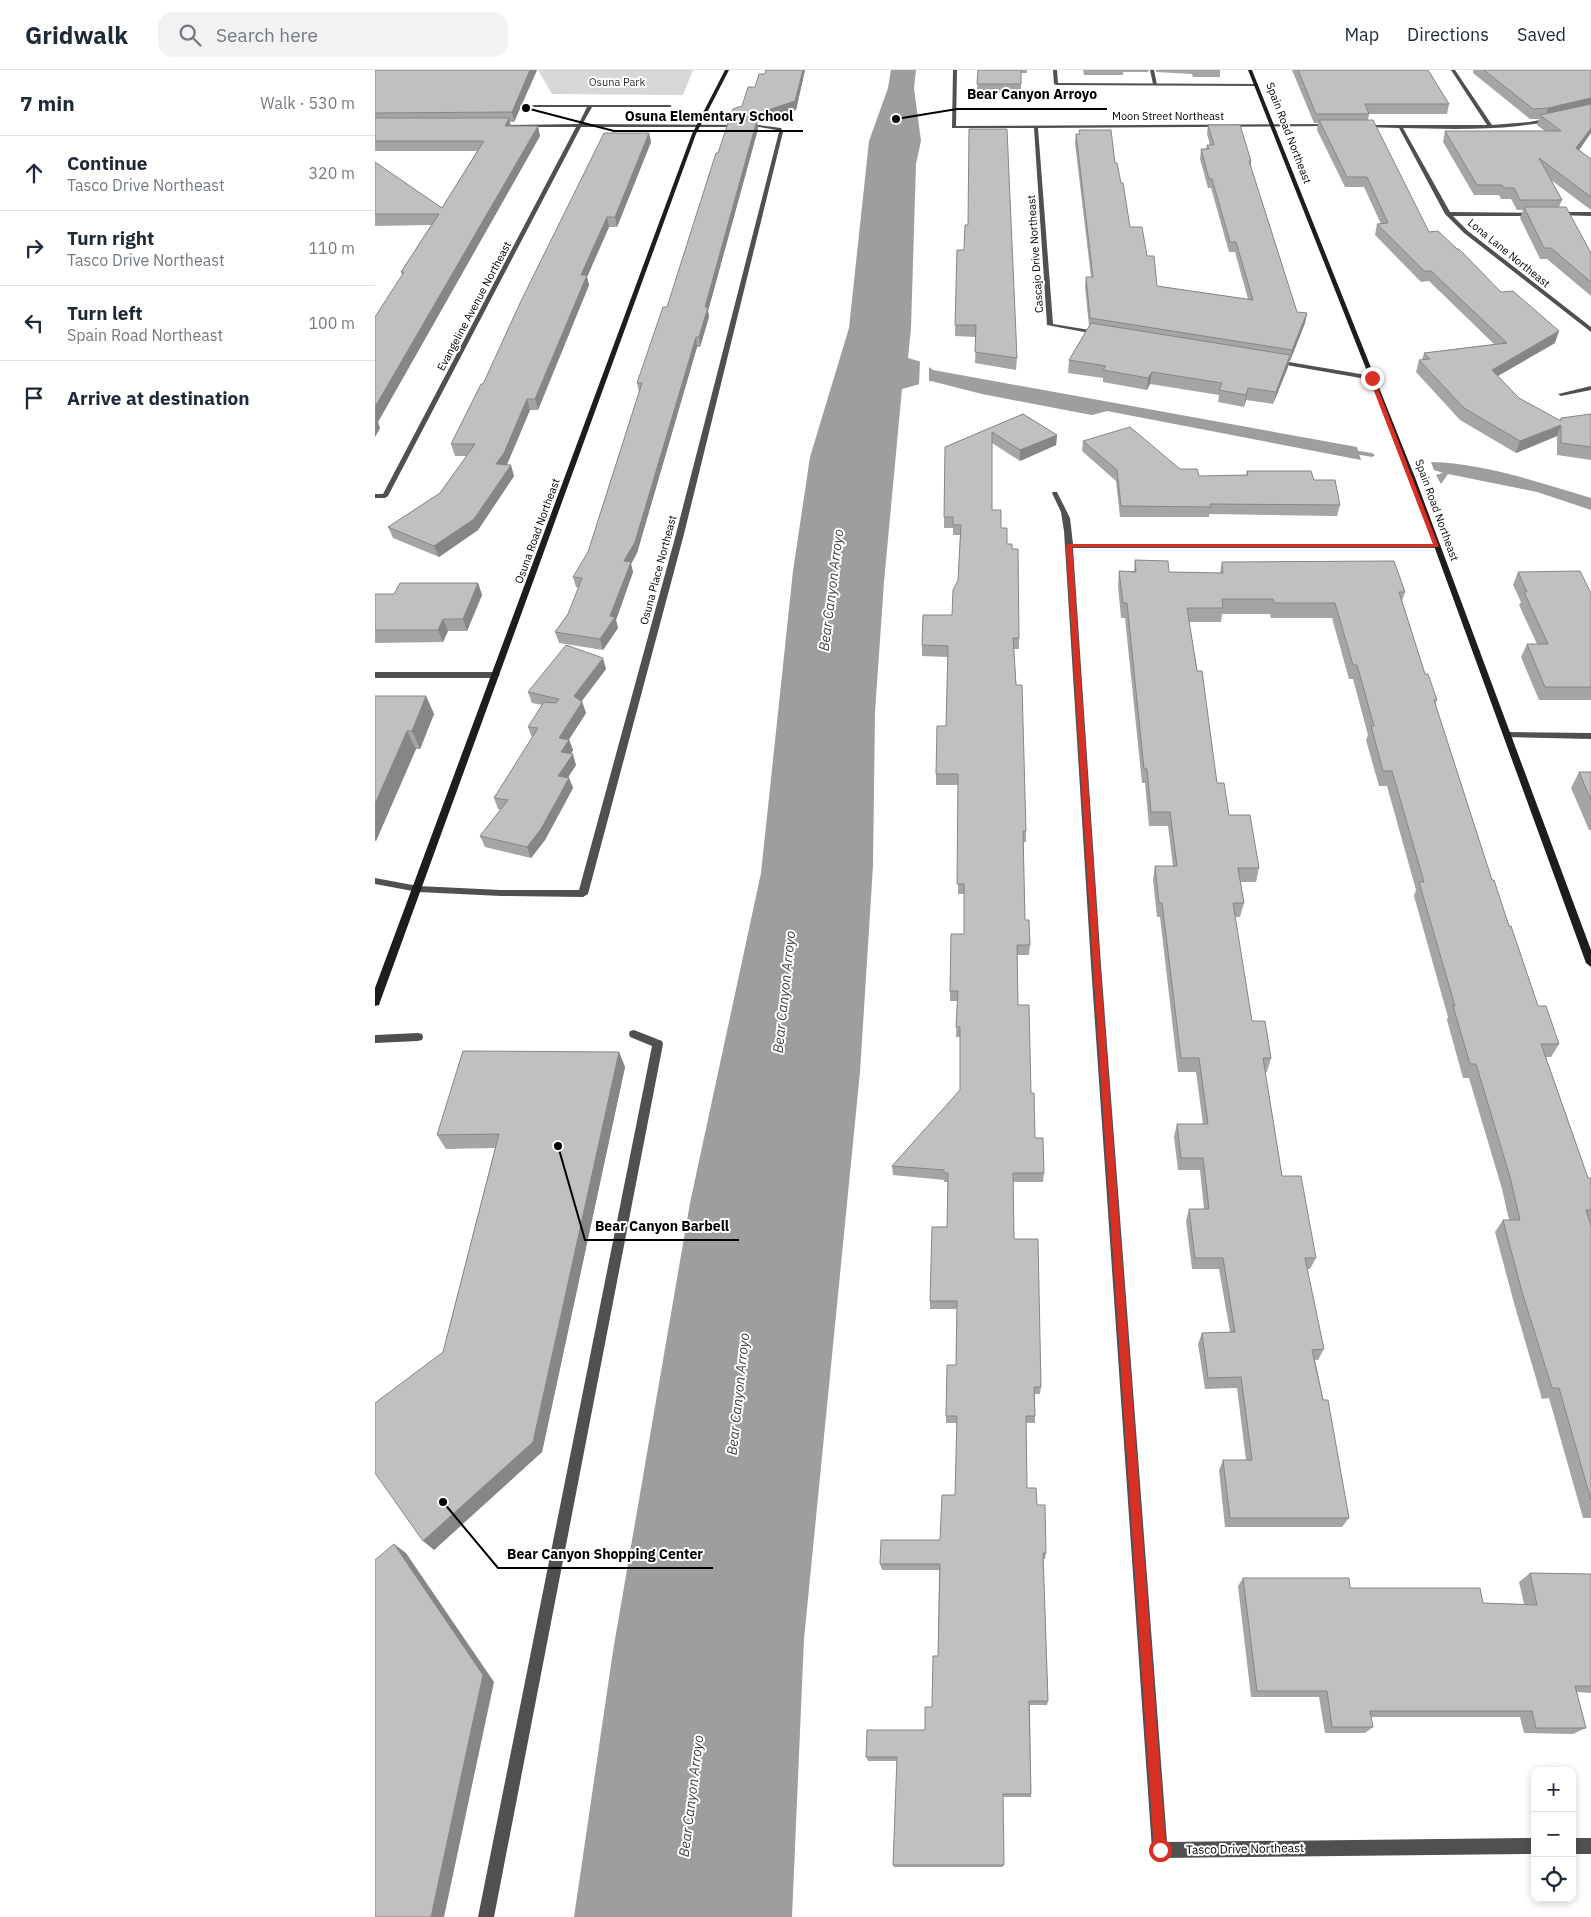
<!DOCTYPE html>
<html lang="en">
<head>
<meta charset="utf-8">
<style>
	:root { --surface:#fff; --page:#f2f2f3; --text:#1f2937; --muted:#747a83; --line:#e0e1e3 }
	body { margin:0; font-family:"IBM Plex Sans",sans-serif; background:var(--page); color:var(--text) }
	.controls { position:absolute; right:15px; bottom:15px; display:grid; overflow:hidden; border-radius:10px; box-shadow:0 2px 8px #0003 }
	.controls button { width:45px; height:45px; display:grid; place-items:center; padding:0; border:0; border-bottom:1px solid var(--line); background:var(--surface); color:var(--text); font:25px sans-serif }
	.stop { position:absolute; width:15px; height:15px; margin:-11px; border:4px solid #d93025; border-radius:50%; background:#fff }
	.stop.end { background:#d93025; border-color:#fff; box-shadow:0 1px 5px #0008 }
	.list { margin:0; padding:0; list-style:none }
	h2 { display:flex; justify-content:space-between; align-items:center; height:65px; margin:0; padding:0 20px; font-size:21px }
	h2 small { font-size:16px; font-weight:400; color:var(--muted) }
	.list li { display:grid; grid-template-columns:32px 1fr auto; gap:15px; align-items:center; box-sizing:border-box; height:75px; padding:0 20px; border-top:1px solid var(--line) }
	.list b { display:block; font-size:19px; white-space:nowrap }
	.list p { margin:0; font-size:16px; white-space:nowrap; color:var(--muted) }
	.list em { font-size:16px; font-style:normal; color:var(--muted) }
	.icon { flex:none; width:28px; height:28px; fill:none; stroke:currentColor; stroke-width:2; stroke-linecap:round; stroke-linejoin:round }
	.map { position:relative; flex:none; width:1216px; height:1847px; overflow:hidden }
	header { display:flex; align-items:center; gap:30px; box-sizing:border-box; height:70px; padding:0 25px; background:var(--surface); border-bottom:1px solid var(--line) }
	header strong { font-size:24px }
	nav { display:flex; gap:28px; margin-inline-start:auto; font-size:18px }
	.search { width:350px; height:45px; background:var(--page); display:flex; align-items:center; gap:12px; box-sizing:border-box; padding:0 18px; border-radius:15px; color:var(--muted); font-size:19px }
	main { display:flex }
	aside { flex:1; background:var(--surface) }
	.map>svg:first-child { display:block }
</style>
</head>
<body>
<header>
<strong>Gridwalk</strong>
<div class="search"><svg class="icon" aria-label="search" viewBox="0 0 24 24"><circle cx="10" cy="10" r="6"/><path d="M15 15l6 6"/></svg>Search here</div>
<nav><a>Map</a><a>Directions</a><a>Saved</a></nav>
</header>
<main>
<aside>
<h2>7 min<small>Walk · 530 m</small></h2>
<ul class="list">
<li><svg class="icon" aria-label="ahead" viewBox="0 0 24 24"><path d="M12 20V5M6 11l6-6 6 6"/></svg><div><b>Continue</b><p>Tasco Drive Northeast</p></div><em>320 m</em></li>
<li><svg class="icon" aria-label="right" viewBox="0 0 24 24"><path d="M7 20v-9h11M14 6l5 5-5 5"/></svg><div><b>Turn right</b><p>Tasco Drive Northeast</p></div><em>110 m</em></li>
<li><svg class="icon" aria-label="left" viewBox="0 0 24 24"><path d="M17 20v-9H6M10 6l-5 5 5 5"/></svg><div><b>Turn left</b><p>Spain Road Northeast</p></div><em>100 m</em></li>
<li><svg class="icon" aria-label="arrive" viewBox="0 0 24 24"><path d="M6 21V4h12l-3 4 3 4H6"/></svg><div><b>Arrive at destination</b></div></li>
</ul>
</aside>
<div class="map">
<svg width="1216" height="1847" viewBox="0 0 1216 1847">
	<rect width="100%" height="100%" fill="#fff"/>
	<polygon fill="#d7d7d7" points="163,0 318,0 308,25 177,24"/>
	<g fill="#9e9e9e">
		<polygon points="516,0 541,0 539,18 546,71 541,94 536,258 533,288 547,292 558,300 982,377 986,390 732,341 717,345 706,343 607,324 556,311 527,319 509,512 500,642 498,796 485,1002 429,1569 417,1847 199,1847 238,1581 315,1133 386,803 418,501 435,387 474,258 494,71 513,18"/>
		<path d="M1056,392C1108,393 1166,413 1216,428V440L1162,422L1073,404L1066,414L1061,405L1068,403L1059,400Z"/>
	</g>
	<polygon fill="#fff" points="545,290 549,290 554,294 554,314 544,316"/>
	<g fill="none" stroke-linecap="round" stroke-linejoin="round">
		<polygon fill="#9e9e9e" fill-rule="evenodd" points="971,379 997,383 1000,385 997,387 969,382 969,380"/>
		<g fill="#505050" fill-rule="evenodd">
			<polygon points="775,0 779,0 782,15 778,14"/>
			<polygon points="157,35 295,35 297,36 295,37 217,37 207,55 205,56 203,55 212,37 159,37"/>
			<polygon points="259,960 287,971 288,974 119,1847 103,1847 277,976 255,967 254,964 255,961"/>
			<polygon points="43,963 47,964 48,967 47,970 43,971 0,973 0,965"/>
		</g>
		<g fill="#505050" fill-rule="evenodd">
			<polygon points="578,0 582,0 581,56 957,54 959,55 957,56 663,58 678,254 727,262 727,264 725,265 672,255 659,58 577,58"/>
			<polygon points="678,0 682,0 683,13 881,14 883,15 881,16 681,15 679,14"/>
			<path d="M1076,0H1080L1117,55L1154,52L1176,48L1178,49C1169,54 1155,54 1144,56C1106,60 1067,59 1028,58L1075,142L1162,143V145L1160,146H1078L1093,161L1216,257V262L1089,163L1070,144L1024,58L989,57L987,56L989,55H1112Z"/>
			<polygon points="205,54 384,55 406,58 408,62 309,464 213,824 208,827 126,826 43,822 0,814 0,808 43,816 126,820 204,820 301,464 404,62 402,60 384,57 206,57 13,426 10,428 0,428 0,424 8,424 201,57 123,57 121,56 123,55"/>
			<polygon points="1182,142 1216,142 1216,146 1180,145 1180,143"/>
			<polygon points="902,290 997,306 1000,308 997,310 900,293 899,292"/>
			<polygon points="1216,316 1216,320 1186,326 1183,324"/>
			<polygon points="678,422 682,422 695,448 698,474 1062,474 1066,476 1062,478 698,478 726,895 792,1772 1160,1768 1160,1784 785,1788 780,1785 777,1780 716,895 689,461 686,442 677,423"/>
			<polygon points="0,602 121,602 125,605 121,608 0,608"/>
			<polygon points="1132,662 1216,663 1216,669 1129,667 1129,663"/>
			<rect x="1197" y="1768" width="19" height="16"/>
		</g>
		<g fill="#1d1d1d" fill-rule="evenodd">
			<polygon points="350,0 354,0 321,64 5,932 4,935 0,936 0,918 317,64"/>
			<polygon points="873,0 877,0 1041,410 1216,880 1216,897 1211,893 1035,410"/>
		</g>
	</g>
	<g fill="#a5a5a5">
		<polygon points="0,0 162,0 139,52 135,52 136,56 165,66 3,352 5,358 0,367 0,247 27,205 26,202 56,155 0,156 0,92 67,138 102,81 0,81"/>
		<polygon points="391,0 430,0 421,40 385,52 382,52 383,59 333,241 334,247 325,277 322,277 262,483 256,494 258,502 241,550 243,558 228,580 184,573 180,562 193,544 204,518 201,517 198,507 213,482 264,322 262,313 292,237 343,83 357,50 356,44 367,36 390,4"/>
		<polygon points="603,0 652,0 652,3 646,3 646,22 602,22"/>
		<polygon points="708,0 774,0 773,2 748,2 748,5 709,5"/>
		<polygon points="781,0 845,0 845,7 818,7 817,4 781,2"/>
		<polygon points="917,0 1053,0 1074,34 1072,44 994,44 993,50 1054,162 1126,222 1180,273 1123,306 1144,328 1185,351 1186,348 1216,344 1216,390 1182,385 1182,366 1141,383 1085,350 1041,302 1044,290 1047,290 1049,283 1119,274 1054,211 1046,212 1000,165 1002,154 1006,154 989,117 970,117 942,60 943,53 939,53"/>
		<polygon points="1098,0 1216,0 1204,80 1216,89 1216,140 1176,110 1187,130 1184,137 1216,183 1216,226 1172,189 1165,189 1145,148 1148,140 1142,140 1136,129 1126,129 1124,125 1099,125 1068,72 1070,61 1170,61 1162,55 1164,49 1155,49 1098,3"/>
		<polygon points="833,55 876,91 876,97 922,242 932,243 930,253 915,291 914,291 913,297 898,334 871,330 869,337 843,332 844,325 775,314 772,320 728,312 728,308 693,303 694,290 714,256 710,217 711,207 716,207 700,73 701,64 740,93 746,113 755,157 772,186 782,216 873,229 860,182 854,182 836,118 833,118 825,89 826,79 831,79 832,75 835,75 832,64"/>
		<polygon points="274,63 276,72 242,157 234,157 212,207 214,215 163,340 155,340 132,395 139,406 103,460 64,487 18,468 13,457 65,423 92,386 80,386 76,374 108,314"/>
		<polygon points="582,180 642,288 641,300 600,293 601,267 580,266"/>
		<polygon points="648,344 682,365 681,375 645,391 617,373 617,440 626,458 632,474 644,568 644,579 639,579 651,761 651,772 648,772 650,850 655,875 654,885 642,885 643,935 656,1023 660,1068 669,1103 668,1112 638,1112 639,1169 666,1317 665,1324 660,1324 660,1353 651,1353 652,1418 662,1435 671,1483 670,1489 668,1489 673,1631 672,1635 655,1635 656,1724 656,1727 628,1727 628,1797 519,1797 518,1795 522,1691 493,1691 491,1687 550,1660 557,1637 563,1586 564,1500 507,1500 505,1494 565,1470 580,1425 582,1353 571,1353 571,1346 581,1295 582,1239 555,1239 555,1231 572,1157 573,1112 569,1112 569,1110 518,1105 517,1096 585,1020 585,967 581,967 582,931 575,931 575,921 589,864 589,824 583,824 583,715 561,715 561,704 571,656 573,587 547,586 547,575 577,545 583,510 585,465 578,465 578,458 569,458 570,377"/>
		<polygon points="708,371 805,399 824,406 871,405 872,401 939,410 965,435 962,446 834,444 834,447 745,447 741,411 707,381"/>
		<polygon points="760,490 794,502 845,503 847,492 1030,522 1027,531 1050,604 1062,630 1060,634 1117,810 1163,936 1184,974 1176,987 1171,987 1213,1108 1216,1108 1216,1153 1215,1153 1216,1156 1216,1448 1208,1448 1174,1328 1167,1329 1139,1233 1120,1162 1128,1150 1134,1150 1127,1119 1094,1008 1088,1008 1072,950 1073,947 1039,826 1041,820 1012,716 1004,716 991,670 993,665 978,609 974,609 957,548 896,548 895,544 847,544 846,552 814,552 842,713 854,745 884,798 881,812 865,812 869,833 865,847 860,847 877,951 896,988 892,1002 890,1002 907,1106 941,1188 935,1199 932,1199 949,1279 943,1290 940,1290 974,1448 967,1457 850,1457 844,1400 848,1390 871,1390 862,1318 830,1319 823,1274 827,1263 855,1262 844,1199 817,1199 811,1151 814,1139 829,1139 825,1100 803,1100 799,1067 802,1054 828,1054 821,1002 803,1002 785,847 782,847 778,810 780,796 798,796 793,756 774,756 770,713 767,713 750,548 746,548 743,516 744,501 759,501"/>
		<polygon points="1143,502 1216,523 1216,630 1164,630 1146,587 1152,574 1162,574 1144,535 1146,532 1138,515"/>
		<polygon points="103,513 107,525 92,561 73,561 68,572 0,573 0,524 19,524"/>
		<polygon points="231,599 207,631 211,643 194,669 198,680 196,684 201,695 193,707 194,708 198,718 170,770 156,788 110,777 105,766 126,740 123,739 119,728 157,668 153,657 167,635 157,633 153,622"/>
		<polygon points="0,626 51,626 59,644 45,679 41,679 1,771 0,771"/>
		<polygon points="1204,702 1216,702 1216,760 1214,760 1196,718"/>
		<polygon points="244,982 250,997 167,1382 59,1480 68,1282 120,1078 71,1079 62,1065"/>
		<polygon points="1155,1503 1216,1504 1216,1623 1202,1622 1211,1658 1198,1664 1149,1663 1145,1647 996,1647 998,1657 990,1663 950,1663 944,1627 876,1627 863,1516 868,1508 975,1518 1108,1533 1149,1534 1144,1512"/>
	</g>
	<g fill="#868686">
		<polygon points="155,0 162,0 139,52 137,42"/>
		<polygon points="428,0 430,0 421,40 385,52 384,43"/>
		<polygon points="1216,28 1216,36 1170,48 1173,38"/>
		<polygon points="134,48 136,59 130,56"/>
		<polygon points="382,50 383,59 333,241 334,247 325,277 324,267 330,237"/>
		<polygon points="163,56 165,66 3,352 5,358 0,367 0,337"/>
		<polygon points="1216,58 1216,63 1198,89 1201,78"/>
		<polygon points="274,63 276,72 242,157 240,147"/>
		<polygon points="232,147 234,157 212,207 214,215 163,340 160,329 206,205"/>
		<polygon points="932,243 930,253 915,291 917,280"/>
		<polygon points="1184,261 1180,273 1114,311 1117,300"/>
		<polygon points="321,267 322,277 262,483 256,494 258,502 241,550 243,558 228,580 225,569 235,546 249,491"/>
		<polygon points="915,285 913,297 898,334 901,322"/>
		<polygon points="777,302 775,314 772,320 773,308"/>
		<polygon points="873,318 871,330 869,337 871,325"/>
		<polygon points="152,329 155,340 132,394 125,405 121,394"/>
		<polygon points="1186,355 1182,366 1141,383 1145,371"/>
		<polygon points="682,365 681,375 645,391 645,380"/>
		<polygon points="136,395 139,406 103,460 64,487 59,476"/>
		<polygon points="103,513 107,525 92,561 88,549"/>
		<polygon points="68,549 73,561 68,572 63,560"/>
		<polygon points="228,588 231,599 202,637 199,626"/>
		<polygon points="51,626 59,644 45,679 37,661"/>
		<polygon points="207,632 211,643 188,679 184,668"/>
		<polygon points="32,661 41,679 1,771 0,769 0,734"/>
		<polygon points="194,670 198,680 190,693 186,682"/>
		<polygon points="198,684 201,695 187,717 183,706"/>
		<polygon points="194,708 198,718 170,770 156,788 152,777"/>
		<polygon points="244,982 250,997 167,1382 59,1480 48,1471"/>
		<polygon points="19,1474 31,1483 119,1612 69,1847 56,1847"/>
	</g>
	<g fill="#c0c0c0" stroke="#868686">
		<polygon points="0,0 155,0 137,42 0,43"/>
		<polygon points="391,0 428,0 420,31 384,43 356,44 358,39 367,36 373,17 380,17 384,4 390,4"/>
		<polygon points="603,0 646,0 646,14 602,14"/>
		<polygon points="923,0 1053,0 1074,34 990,34 994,44 941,44"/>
		<polygon points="1109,0 1216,0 1216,28 1173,38 1158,39"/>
		<polygon points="1216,34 1216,58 1201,78 1216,89 1216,127 1164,88 1187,130 1145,130 1139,118 1129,118 1127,115 1102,115 1070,61 1186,61 1165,45"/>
		<polygon points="0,48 134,48 130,56 163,56 0,337 0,247 29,202 26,202 64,144 0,144 0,92 67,138 109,71 0,71"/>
		<polygon points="354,50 382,50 330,237 333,237 324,267 321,267 260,472 249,491 256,492 235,546 240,547 225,569 180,562 193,544 207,508 198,507 213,482 267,313 262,313 288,237 292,237 341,83 343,83"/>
		<polygon points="944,50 998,50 1054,162 1063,161 1082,179 1084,179 1126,222 1138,221 1184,261 1117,300 1144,328 1186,351 1186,348 1216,344 1216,377 1186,373 1186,355 1145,371 1089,338 1044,290 1055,289 1049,283 1132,273 1056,201 1049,201 1002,154 1013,153 992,107 972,107"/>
		<polygon points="833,55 865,55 876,91 874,91 922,242 932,243 917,280 715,248 711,207 718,207 701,64 705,64 704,60 736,60 740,93 742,93 746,113 748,113 755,157 767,157 772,186 779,186 782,216 878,230 861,172 855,172 837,109 834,109 826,79 834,79 832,75 839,75"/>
		<polygon points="594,59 632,59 642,288 600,282 601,255 580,255 582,180 589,180 590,155 593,155"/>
		<polygon points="229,63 274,63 240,147 232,147 206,205 212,205 160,329 152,329 129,383 121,394 136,395 99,449 59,476 13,457 65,423 100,374 76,374 106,314 108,314 146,231"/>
		<polygon points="1149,137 1191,137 1216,183 1216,212 1176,178 1169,178"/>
		<polygon points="716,253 915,285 901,322 873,318 871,325 844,320 847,313 777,302 773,308 728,300 731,296 694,290"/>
		<polygon points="648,344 682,365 645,380 617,362 617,440 626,440 626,458 632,458 632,474 637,474 637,479 643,479 644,568 638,568 641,615 647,615 651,761 648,761 650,850 654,850 655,875 642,875 643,935 654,935 656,1023 659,1023 660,1068 668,1068 669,1103 638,1103 639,1169 663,1169 666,1317 659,1317 660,1346 651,1346 652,1418 661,1418 662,1435 670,1435 671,1483 668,1483 673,1631 654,1631 656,1724 628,1724 629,1795 518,1795 522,1687 491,1687 492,1660 550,1660 550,1637 557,1637 558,1586 563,1586 565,1494 505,1494 506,1470 565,1470 567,1425 580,1425 582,1346 571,1346 572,1295 581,1295 582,1231 555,1231 557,1157 572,1157 573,1103 569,1103 569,1100 517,1096 585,1020 585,957 581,957 583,921 575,921 576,864 589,864 589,814 582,814 583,704 561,704 562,656 571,656 573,576 547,575 548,545 577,545 578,520 583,510 586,455 578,455 578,447 569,447 570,377"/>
		<polygon points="755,357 805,399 822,399 824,406 873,405 872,401 936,401 939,410 960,410 965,435 835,434 836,437 746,436 742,400 708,371"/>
		<polygon points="760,490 793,491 794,502 848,503 847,492 1019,491 1030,522 1024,522 1050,604 1053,604 1062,630 1059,630 1117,810 1119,810 1134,856 1136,856 1163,936 1171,936 1184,974 1166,974 1213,1108 1216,1108 1216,1140 1211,1140 1216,1156 1216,1430 1184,1318 1177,1318 1147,1222 1128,1150 1145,1150 1135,1107 1101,994 1095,994 1078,936 1080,936 1044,812 1049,812 1017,701 1008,701 996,656 999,656 982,595 978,595 960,533 899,533 898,529 847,529 848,538 812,538 822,601 827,601 842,713 849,713 854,745 875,745 884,798 863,798 869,833 858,833 877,951 890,951 896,988 888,988 907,1106 926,1106 941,1188 930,1188 949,1279 937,1280 948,1330 953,1330 974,1448 855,1448 848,1390 877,1390 866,1307 833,1308 827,1263 860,1262 848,1188 820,1188 814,1139 834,1139 828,1088 806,1088 802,1054 833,1054 824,988 806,988 787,833 784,833 780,796 802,796 795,742 776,742 772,699 769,699 752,533 748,533 744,501 761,502"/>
		<polygon points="1205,501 1216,523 1216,617 1170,617 1152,574 1173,574 1149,522 1152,522 1143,502"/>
		<polygon points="25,513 103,513 88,549 68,549 63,560 0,560 0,524 19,524"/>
		<polygon points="191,575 228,588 199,626 207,632 184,668 194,670 186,682 198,684 183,706 194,708 166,759 152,777 105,766 133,730 119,728 163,658 153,657 169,632 181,633 184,629 153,622"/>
		<polygon points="0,626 51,626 37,661 32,661 0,734"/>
		<polygon points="1204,702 1216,702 1216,730"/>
		<polygon points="88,981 244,982 158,1372 48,1471 0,1403 0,1333 68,1282 124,1064 62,1065"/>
		<polygon points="19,1474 108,1605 56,1847 0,1847 0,1490"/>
		<polygon points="1155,1503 1216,1504 1216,1616 1200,1616 1211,1658 1161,1658 1157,1641 995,1641 998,1657 957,1657 952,1621 882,1621 868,1508 974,1508 975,1518 1105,1518 1108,1533 1162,1535"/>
	</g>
	<polygon fill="#d93025" points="997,306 999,308 1064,477 697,477 725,895 791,1780 790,1784 785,1786 781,1784 779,1780 718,895 691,476 694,474 1058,474 994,308"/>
	<g text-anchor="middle" stroke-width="4" stroke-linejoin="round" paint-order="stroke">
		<g font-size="11" fill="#2e2e2e" stroke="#fff">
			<text x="242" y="16">Osuna Park</text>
		</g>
		<g font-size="11" fill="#000" stroke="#fff">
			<text x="793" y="50">Moon Street Northeast</text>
			<text transform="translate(914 63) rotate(69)" y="4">Spain Road Northeast</text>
			<text transform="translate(1134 183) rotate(39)" y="4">Lona Lane Northeast</text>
			<text transform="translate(660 184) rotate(-94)" y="4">Cascajo Drive Northeast</text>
			<text transform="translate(99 236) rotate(-62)" y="4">Evangeline Avenue Northeast</text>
			<text transform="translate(1062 440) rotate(70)" y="4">Spain Road Northeast</text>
			<text transform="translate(162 461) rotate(-70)" y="4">Osuna Road Northeast</text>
			<text transform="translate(283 500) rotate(-75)" y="4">Osuna Place Northeast</text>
		</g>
		<g font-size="12" fill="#000" stroke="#fff">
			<text transform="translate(870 1779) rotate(-1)" y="4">Tasco Drive Northeast</text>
		</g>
		<g font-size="14" font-style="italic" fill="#3f3f3f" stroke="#fff">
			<text transform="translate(456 520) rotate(-83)" y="5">Bear Canyon Arroyo</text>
			<text transform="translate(409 922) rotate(-84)" y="5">Bear Canyon Arroyo</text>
			<text transform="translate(363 1324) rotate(-84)" y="5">Bear Canyon Arroyo</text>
			<text transform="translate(316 1726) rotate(-83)" y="5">Bear Canyon Arroyo</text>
		</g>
	</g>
	<path fill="none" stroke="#000" stroke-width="2" d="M521 49L582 39H732M151 38L239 61H428M183 1076L210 1170H364M68 1432L123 1498H338"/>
	<g fill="#000" stroke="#fff" stroke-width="2">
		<circle cx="521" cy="49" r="5"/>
		<circle cx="151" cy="38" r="5"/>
		<circle cx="183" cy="1076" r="5"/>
		<circle cx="68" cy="1432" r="5"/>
	</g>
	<g font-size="14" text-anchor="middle" font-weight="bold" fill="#000" stroke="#fff" stroke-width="4" stroke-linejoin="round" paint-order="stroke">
		<text x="657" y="29">Bear Canyon Arroyo</text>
		<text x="334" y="51">Osuna Elementary School</text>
		<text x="287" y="1161">Bear Canyon Barbell</text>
		<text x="230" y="1489">Bear Canyon Shopping Center</text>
	</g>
</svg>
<div class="controls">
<button>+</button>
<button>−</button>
<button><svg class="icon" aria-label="locate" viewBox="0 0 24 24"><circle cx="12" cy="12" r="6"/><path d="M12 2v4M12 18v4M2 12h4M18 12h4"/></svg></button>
</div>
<div class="stop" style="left:785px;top:1780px"></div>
<div class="stop end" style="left:997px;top:308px"></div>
</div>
</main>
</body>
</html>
